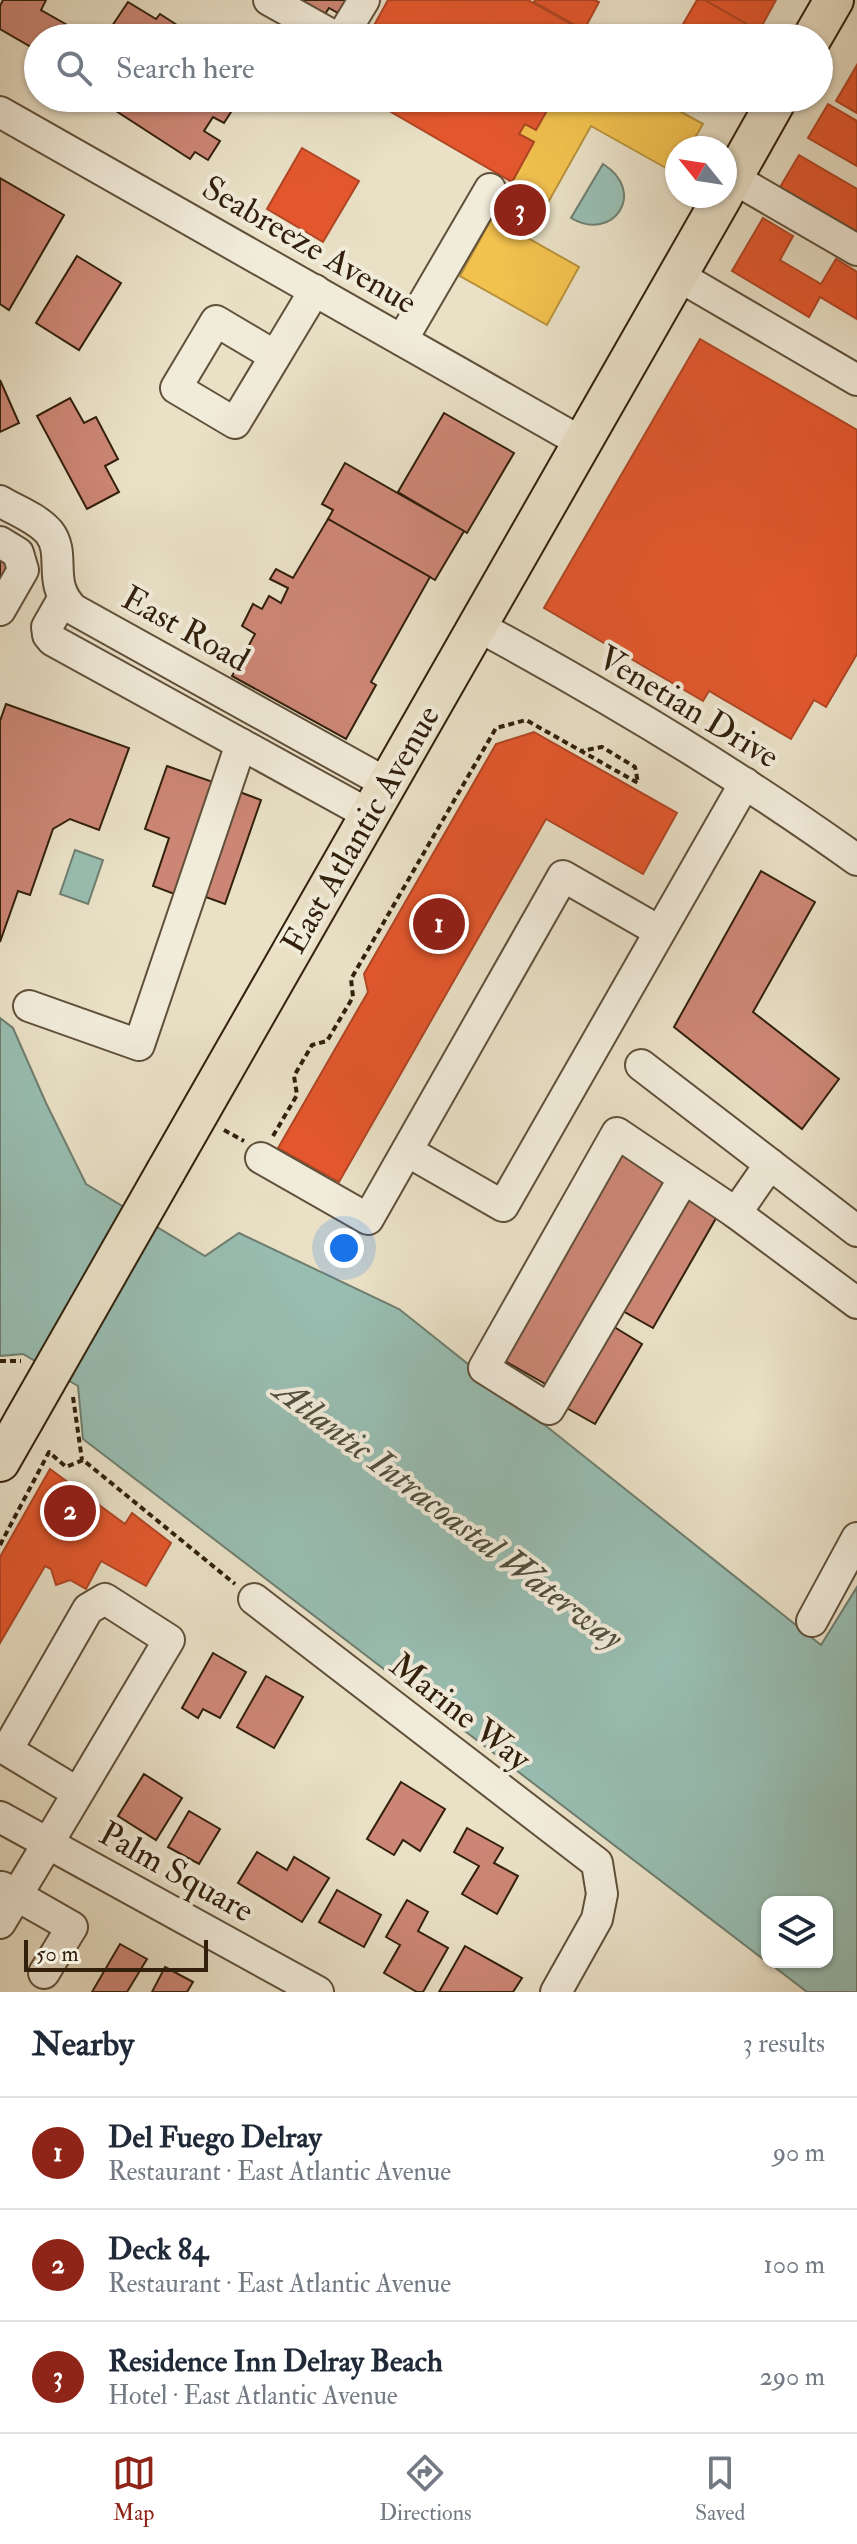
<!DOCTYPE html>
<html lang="en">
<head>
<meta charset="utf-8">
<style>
	:root { --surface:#fff; --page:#f2f2f3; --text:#1f2937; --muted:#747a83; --line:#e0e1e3; --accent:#8f2418 }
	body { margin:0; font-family:"IM FELL Double Pica",serif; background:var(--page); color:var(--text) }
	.controls { position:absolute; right:24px; bottom:24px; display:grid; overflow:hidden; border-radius:16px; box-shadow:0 2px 6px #0004 }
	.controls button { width:72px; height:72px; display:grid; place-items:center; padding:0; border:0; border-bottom:2px solid var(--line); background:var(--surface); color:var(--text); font:40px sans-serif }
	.compass { position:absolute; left:665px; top:136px; width:72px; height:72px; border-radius:50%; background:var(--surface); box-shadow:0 2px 6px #0004; rotate:300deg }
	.scale { position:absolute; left:24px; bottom:20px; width:184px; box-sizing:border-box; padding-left:8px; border:4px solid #32200c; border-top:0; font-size:22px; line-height:28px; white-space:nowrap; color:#32200c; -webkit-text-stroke:6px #f1ebda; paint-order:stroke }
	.you { position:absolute; left:344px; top:1248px; width:28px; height:28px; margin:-20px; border:6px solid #fff; border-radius:50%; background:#1a73e8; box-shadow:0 0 0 12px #1a73e833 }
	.badge { display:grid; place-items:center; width:52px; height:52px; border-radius:50%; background:var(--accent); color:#fff; font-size:26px; font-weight:700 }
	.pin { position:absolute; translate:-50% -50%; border:4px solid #fff; box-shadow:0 2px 8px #0006 }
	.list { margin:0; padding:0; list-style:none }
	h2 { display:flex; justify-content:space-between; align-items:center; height:104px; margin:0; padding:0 32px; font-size:34px }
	h2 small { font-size:26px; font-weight:400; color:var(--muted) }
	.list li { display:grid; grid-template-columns:52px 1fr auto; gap:24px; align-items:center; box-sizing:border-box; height:112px; padding:0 32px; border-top:2px solid var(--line) }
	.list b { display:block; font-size:30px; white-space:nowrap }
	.list p { margin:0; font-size:26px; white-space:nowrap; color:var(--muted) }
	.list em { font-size:26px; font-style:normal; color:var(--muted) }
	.icon { flex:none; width:44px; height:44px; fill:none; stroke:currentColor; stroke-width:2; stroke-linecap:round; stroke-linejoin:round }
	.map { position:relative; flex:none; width:857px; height:1992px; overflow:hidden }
	.search { position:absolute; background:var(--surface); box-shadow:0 2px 6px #0004; left:24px; right:24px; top:24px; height:88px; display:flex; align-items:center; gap:20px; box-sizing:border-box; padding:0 28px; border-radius:44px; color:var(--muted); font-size:30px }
	.sheet { height:440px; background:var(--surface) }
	nav { display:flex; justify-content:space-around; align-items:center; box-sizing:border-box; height:112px; border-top:2px solid var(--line); background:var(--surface); font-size:22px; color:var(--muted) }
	nav a { display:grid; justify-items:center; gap:4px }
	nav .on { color:var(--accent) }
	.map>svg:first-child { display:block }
</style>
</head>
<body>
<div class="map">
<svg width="857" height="1992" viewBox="0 0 857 1992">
	<rect width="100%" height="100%" fill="#e9e0c6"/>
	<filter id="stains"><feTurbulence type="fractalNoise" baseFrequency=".0025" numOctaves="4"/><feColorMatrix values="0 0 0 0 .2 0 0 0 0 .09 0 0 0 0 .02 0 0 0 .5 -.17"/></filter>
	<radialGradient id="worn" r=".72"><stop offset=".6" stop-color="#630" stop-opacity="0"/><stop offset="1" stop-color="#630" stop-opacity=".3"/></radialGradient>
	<g fill="#98bdb1" stroke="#6f7e6f" stroke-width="2">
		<path d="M603,164C648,192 613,243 571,218Z"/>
		<polygon points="75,850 103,860 88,904 60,894"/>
		<polygon points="0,1018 13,1028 46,1103 86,1184 205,1256 239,1233 399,1309 821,1645 857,1587 857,1992 807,1992 768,1962 827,1962 827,1902 767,1902 767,1962 83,1439 78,1386 23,1354 0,1356"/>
	</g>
	<polygon fill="#f2c14e" stroke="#b8913a" stroke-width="2" points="554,98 656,98 703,124 689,148 677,148 666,168 591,126 528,238 579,267 547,325 460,276 534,142 519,134 525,124 536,130"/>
	<g fill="#e4572e" stroke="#af4624" stroke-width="2">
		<polygon points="388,0 528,0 590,35 588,38 367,38"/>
		<polygon points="535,0 594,0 599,2 584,30 534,2"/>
		<polygon points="697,0 705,0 759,31 754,38 675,38"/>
		<polygon points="705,0 776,0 759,31"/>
		<polygon points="857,65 857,113 836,101"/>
		<polygon points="367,98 554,98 536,130 525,124 519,134 534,142 512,182"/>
		<polygon points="701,98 720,98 715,106"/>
		<polygon points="828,104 857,121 857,166 808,138"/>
		<polygon points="302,148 359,181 323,242 267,209"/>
		<polygon points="799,155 857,189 857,235 779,189"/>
		<polygon points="763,218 793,236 780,260 821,284 836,259 857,272 857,319 820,297 809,317 732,271"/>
		<polygon points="700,339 857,430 857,654 826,707 814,700 791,739 709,691 703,701 544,608"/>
		<polygon points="534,732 677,813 643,874 546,819 339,1182 278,1148 368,992 364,974 496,744"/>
		<polygon points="50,1469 125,1524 132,1513 171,1543 146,1586 101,1561 86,1589 70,1580 56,1585 51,1569 45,1566 0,1643 0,1557"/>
	</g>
	<g fill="#cc8675" stroke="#32200c" stroke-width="2">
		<polygon points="3,0 46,0 41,10 78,31 74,38 38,38 38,51 0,29 0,6"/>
		<polygon points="301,0 355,0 345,17 329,8 325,14"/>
		<polygon points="128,2 156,19 160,14 197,38 104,38"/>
		<polygon points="96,98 240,98 224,123 213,117 204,131 220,141 208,160 195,152 190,159"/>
		<polygon points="0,178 64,215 9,310 0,304"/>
		<polygon points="77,256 121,283 79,350 36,323"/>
		<polygon points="0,380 19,423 0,432"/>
		<polygon points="70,398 84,423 96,417 118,459 105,466 119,492 87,509 37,416"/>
		<polygon points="444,413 514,453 467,533 398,492"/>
		<polygon points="345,463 464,531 435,580 328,519 333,510 322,504"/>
		<polygon points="328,519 430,577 371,682 376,685 346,739 232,676 255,634 242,626 253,604 262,609 269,596 281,603 288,588 270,579 276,569 293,578"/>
		<polygon points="0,551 15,559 0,586"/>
		<polygon points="6,704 129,748 99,830 70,819 53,829 30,895 18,891 0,942 0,721"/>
		<polygon points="167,766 216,783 177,895 153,886 169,838 145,829"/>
		<polygon points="237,791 261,800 225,904 200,895"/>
		<polygon points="761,871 815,902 753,1012 839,1079 802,1129 674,1027"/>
		<polygon points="626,1149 672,1176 549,1386 503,1360"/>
		<polygon points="689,1195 719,1213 653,1328 623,1311"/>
		<polygon points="611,1325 642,1344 595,1424 563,1406"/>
		<polygon points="213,1653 246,1672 220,1718 203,1709 198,1718 182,1708"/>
		<polygon points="266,1676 303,1697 274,1748 237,1727"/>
		<polygon points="144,1774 182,1798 156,1840 118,1816"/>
		<polygon points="401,1782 445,1809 420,1851 403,1840 394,1855 367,1839"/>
		<polygon points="189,1811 220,1829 199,1864 168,1847"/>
		<polygon points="467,1828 503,1848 494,1863 518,1876 497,1914 462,1894 479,1866 454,1852"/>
		<polygon points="257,1852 287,1870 294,1857 329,1878 302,1922 238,1883"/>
		<polygon points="337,1890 381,1915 364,1947 319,1922"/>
		<polygon points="407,1900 428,1912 418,1931 448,1948 423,1992 417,1992 384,1973 400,1945 386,1937"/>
		<polygon points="120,1944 147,1959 127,1992 92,1992"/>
		<polygon points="465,1946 522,1978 513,1992 439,1992"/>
		<polygon points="165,1967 193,1982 187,1992 152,1992"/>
	</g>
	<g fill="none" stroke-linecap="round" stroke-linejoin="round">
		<defs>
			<g id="minor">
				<polyline points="269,0 337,38"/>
				<polyline points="341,38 364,0"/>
				<polyline points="0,112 581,442"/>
				<polyline points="733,178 857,250"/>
				<polyline points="677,275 857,380"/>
				<polyline points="402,340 490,189"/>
				<polyline points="275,356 216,321 176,388 235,423 315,290"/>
				<path d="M0,501C15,510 37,518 49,532C67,555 46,582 73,609L386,783"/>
				<polyline points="0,542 18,553 23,570 0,610"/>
				<polyline points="63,599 47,627 48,635 52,640 368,814"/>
				<path d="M476,625C607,696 736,773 857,860"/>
				<polyline points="29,1006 139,1045 241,744"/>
				<polyline points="641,1065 857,1231"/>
				<polyline points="407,1151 503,1206 745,783"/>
				<polyline points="261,1158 368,1219 563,876 659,931"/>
				<polyline points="684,1178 549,1409 484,1368 617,1133 736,1213 857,1303"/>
				<polyline points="736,1213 770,1164"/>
				<polyline points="254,1599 597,1863 602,1894 597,1919 556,1992"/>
				<polyline points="812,1621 857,1538"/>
				<polyline points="0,1817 318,1992"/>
				<polyline points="2,1887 72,1927 44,1973"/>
				<path d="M0,1923C57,1829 113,1734 169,1640L105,1599L88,1609L7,1750L78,1793"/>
			</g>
			<g id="major">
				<polyline points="812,38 834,0"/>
				<polyline points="725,192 778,98"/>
				<polyline points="166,1171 723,196"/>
				<polyline points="0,1462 24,1420"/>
			</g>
		</defs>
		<use href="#minor" stroke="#60503a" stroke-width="34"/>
		<use href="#major" stroke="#32200c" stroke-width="42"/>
		<g stroke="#32200c" stroke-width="4" stroke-dasharray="6 4" stroke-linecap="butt">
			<polyline points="224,1130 244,1141"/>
			<polyline points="273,1136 297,1095 294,1076 312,1045 327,1041 353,997 351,979 496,728 526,720 638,783 635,767 602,747 581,751"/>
			<polyline points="0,1361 21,1361"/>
			<polyline points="73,1397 82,1460"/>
			<polyline points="0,1545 49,1452 66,1467 83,1460 235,1584"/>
		</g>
		<use href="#minor" stroke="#f1ebda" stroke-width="30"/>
		<use href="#major" stroke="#e9e0c6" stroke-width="38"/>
		<defs>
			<polyline id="major-bridge" points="24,1420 166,1171"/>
		</defs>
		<use href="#major-bridge" stroke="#32200c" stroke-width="42" stroke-linecap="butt"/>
		<use href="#major-bridge" stroke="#e9e0c6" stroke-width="38"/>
	</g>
	<g text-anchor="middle" stroke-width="8" stroke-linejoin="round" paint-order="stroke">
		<g font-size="34" fill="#32200c" stroke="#f1ebda">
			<text transform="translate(310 244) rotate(30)" y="12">Seabreeze Avenue</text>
			<text transform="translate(186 628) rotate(29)" y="12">East Road</text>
			<text transform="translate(689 706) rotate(31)" y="12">Venetian Drive</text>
			<text transform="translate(360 829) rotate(-60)" y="12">East Atlantic Avenue</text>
			<text transform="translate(461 1711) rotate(38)" y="12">Marine Way</text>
			<text transform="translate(177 1871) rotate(29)" y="12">Palm Square</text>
		</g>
		<g font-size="36" font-style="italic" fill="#514f3e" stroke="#f1ebda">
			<text transform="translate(450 1513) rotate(37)" y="13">Atlantic Intracoastal Waterway</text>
		</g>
	</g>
	<rect width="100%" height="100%" filter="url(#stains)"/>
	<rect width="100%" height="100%" fill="url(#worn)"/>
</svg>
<div class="controls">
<button><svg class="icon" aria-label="layers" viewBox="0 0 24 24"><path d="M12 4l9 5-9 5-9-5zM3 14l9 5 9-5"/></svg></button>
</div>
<svg class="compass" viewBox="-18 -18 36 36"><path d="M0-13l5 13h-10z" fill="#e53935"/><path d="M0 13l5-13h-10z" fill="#747a83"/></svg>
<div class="scale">50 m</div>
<div class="you"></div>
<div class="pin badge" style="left:439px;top:924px">1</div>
<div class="pin badge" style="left:70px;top:1511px">2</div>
<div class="pin badge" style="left:520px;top:210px">3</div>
<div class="search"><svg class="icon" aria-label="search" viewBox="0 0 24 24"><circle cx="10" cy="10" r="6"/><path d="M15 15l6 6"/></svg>Search here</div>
</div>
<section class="sheet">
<h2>Nearby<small>3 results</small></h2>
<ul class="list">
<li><span class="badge">1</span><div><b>Del Fuego Delray</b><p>Restaurant · East Atlantic Avenue</p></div><em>90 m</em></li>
<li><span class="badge">2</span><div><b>Deck 84</b><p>Restaurant · East Atlantic Avenue</p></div><em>100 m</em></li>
<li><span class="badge">3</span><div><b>Residence Inn Delray Beach</b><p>Hotel · East Atlantic Avenue</p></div><em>290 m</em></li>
</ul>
</section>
<nav>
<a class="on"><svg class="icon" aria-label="map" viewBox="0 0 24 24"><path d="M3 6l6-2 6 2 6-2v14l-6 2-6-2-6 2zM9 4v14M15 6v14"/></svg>Map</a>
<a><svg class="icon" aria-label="directions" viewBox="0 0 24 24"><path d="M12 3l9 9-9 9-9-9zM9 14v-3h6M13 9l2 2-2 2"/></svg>Directions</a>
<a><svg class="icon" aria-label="saved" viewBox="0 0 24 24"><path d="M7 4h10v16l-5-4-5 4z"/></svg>Saved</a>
</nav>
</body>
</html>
